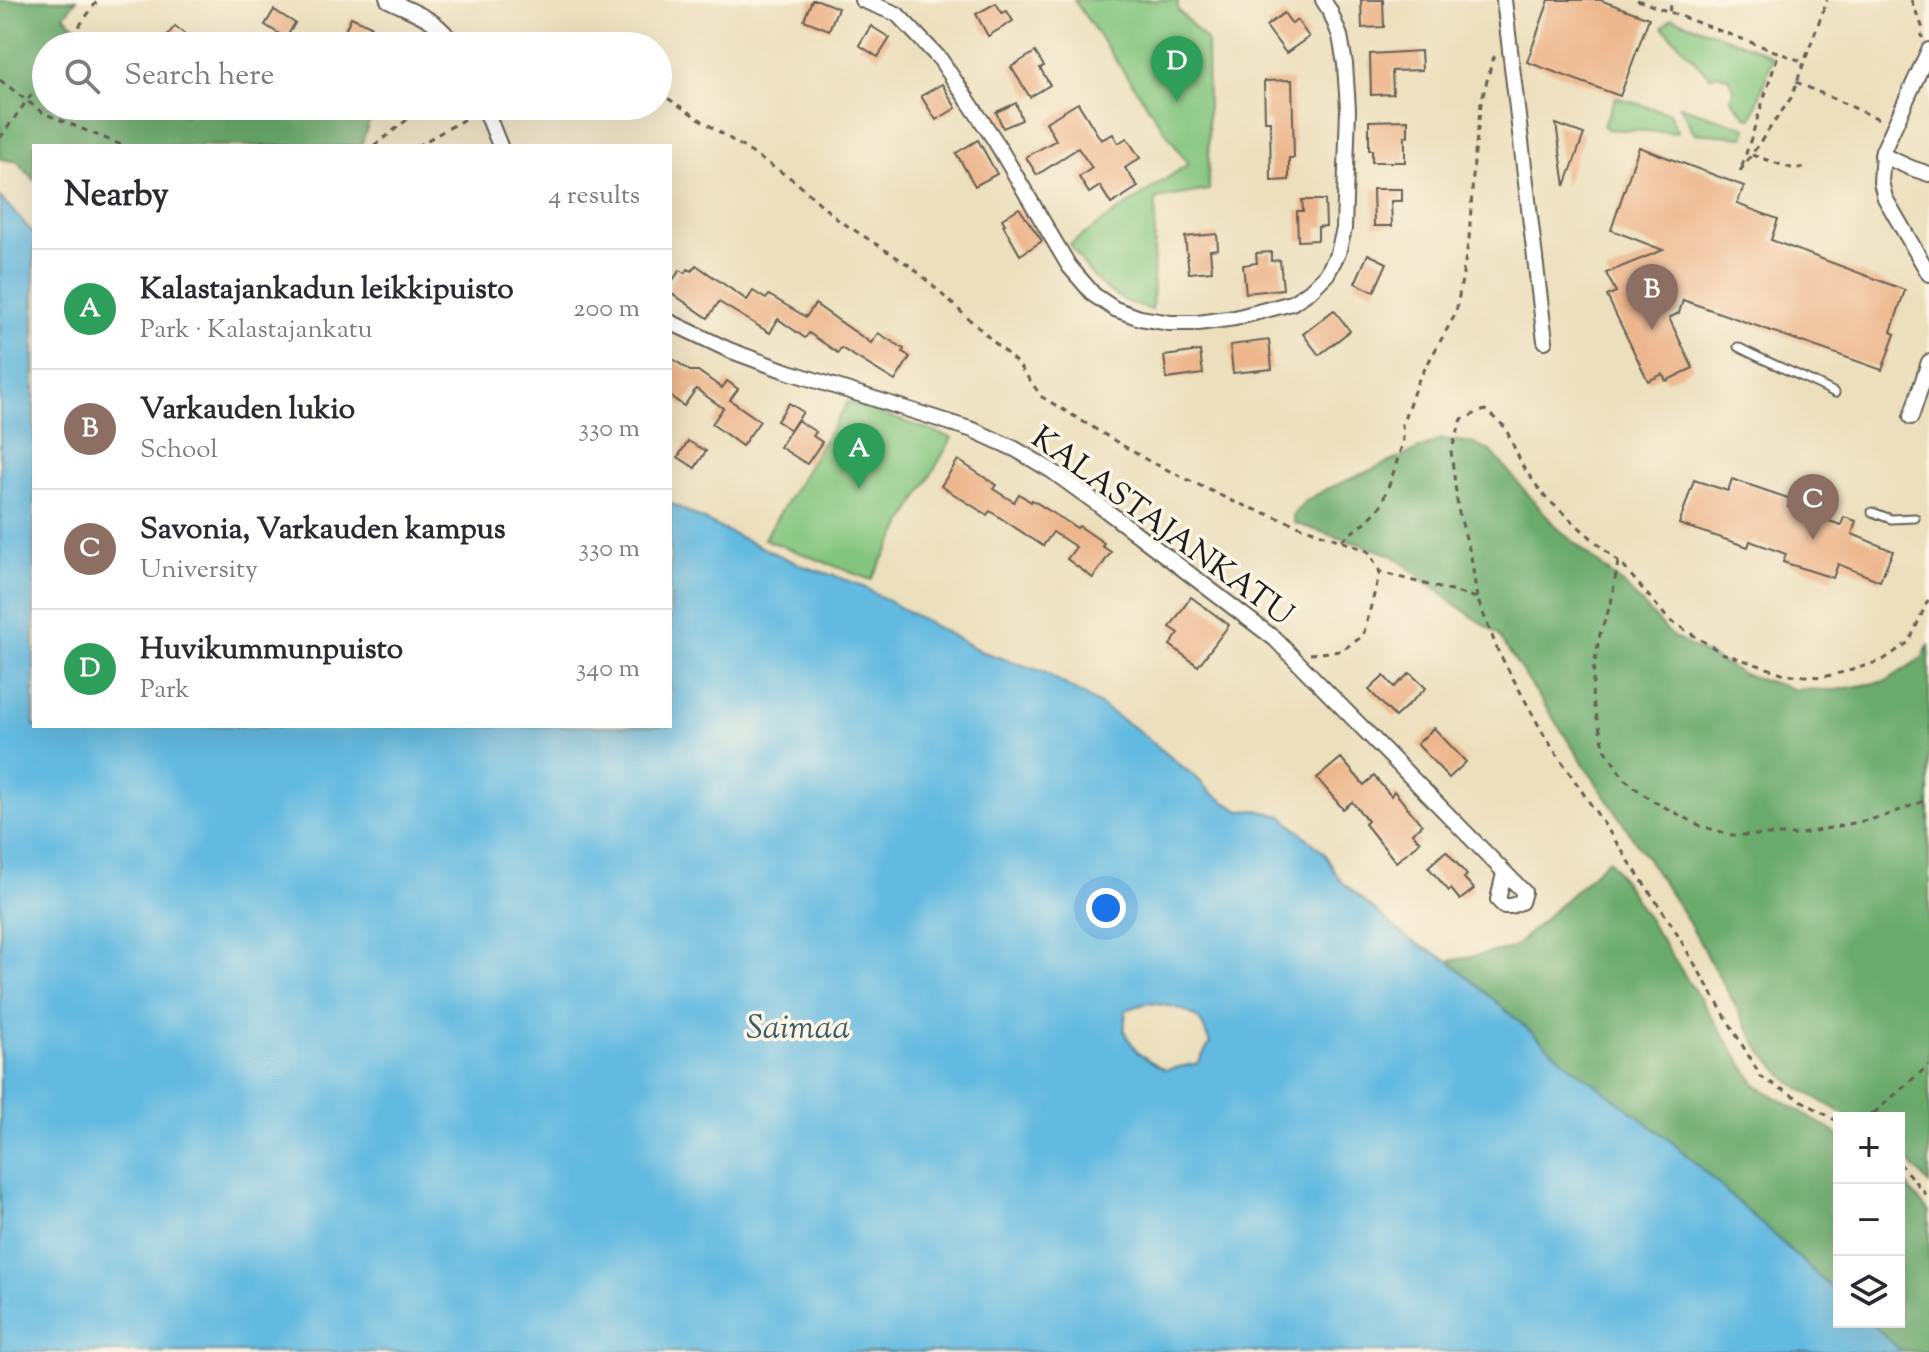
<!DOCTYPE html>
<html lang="en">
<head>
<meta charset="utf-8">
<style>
	:root { --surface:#fff; --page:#f2f2f3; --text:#2b2b33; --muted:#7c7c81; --line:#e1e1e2; --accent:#ea580c }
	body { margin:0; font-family:"Sorts Mill Goudy",serif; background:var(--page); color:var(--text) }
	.controls { position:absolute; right:24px; bottom:24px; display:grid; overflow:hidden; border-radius:0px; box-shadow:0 8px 32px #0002 }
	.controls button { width:72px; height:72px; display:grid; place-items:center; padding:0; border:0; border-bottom:2px solid var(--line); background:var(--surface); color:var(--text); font:40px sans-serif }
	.you { position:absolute; left:1106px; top:908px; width:28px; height:28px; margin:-20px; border:6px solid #fff; border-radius:50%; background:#1a73e8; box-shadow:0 0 0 12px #1a73e833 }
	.badge { display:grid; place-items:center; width:52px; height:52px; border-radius:50%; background:var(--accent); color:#fff; font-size:26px; font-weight:700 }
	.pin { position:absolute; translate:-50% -66px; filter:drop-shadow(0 2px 4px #0008) }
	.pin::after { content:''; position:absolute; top:42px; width:28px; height:24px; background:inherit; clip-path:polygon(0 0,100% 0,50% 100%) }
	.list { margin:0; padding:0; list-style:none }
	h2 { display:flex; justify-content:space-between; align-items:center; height:104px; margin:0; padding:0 32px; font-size:34px }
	h2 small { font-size:26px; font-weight:400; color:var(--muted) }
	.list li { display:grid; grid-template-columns:52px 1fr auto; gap:24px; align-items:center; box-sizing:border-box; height:120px; padding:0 32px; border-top:2px solid var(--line) }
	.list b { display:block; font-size:30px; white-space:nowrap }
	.list p { margin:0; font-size:26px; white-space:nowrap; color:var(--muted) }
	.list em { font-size:26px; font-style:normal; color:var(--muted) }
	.icon { flex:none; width:44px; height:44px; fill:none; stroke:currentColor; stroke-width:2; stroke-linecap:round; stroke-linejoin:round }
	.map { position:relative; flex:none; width:1929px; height:1352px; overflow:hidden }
	.search { position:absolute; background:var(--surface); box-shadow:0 8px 32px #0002; left:32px; top:32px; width:640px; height:88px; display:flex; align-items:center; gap:20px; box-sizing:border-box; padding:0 28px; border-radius:44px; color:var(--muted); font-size:30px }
	.panel { position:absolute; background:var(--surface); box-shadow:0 8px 32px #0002; left:32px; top:144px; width:640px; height:584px; border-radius:0px }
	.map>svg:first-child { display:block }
</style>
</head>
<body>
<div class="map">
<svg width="1929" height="1352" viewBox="0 0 1929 1352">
	<rect width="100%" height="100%" fill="#fcf5e5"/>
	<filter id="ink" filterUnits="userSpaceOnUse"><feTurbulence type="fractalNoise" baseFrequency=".0125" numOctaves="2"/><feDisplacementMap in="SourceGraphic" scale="16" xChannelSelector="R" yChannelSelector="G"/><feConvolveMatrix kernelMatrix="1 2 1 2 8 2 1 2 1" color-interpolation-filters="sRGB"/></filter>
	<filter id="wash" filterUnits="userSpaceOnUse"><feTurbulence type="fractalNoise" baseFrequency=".006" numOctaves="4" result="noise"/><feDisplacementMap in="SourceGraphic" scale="32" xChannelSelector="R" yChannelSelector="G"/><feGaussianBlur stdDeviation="1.8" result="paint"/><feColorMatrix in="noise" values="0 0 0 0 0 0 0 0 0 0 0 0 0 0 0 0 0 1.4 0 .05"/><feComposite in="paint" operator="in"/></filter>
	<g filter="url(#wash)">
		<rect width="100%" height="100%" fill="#ecdfbd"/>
		<g fill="#83c57e" stroke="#50704d" stroke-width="2">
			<path d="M1074,0H1178V10L1207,41L1209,190L1156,199L1152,310C1110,300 1092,280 1070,244L1188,164Z"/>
			<polygon points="1672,18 1763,51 1773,58 1752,118 1747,117 1731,99 1734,89 1729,78 1718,74 1710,77 1663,27"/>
			<polygon points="1616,97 1669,113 1678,133 1607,129 1603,125"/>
			<polygon points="1680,106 1747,128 1744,137 1694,133"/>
			<polygon points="848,402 952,438 871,580 764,539"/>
		</g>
		<g fill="#6aaa6d" stroke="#436344" stroke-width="2">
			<polygon points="0,0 76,0 64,16 100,46 46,46 46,106 171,106 184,117 192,106 364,106 373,110 361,146 34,146 34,180 18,162 0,159"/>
			<polygon points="1442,439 1474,443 1492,452 1555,526 1626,587 1673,637 1743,674 1794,689 1835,690 1886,681 1923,657 1929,644 1929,1185 1899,1150 1899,1118 1850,1118 1791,1083 1761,1051 1685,916 1497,634 1457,606 1392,555 1294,523 1293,514 1305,501 1327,489"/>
			<polygon points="1609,859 1756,1085 1839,1135 1839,1295 1672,1142 1563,1060 1449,961 1513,948"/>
			<polygon points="1899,1176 1929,1212 1929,1352 1902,1352 1869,1322 1899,1322"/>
		</g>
		<path fill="#64bae0" stroke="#406b7e" stroke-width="2" fill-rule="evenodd" d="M0,197L34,234V726H670V503C713,525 757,546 801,565C828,575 853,579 877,595L980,651L1044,672L1100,705L1136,729L1199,780L1210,792L1240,811L1257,810L1282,816L1324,853L1340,880L1365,902L1410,940L1449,961L1563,1060L1672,1142L1839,1295V1322H1869L1902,1352H0ZM1147,1003C1166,1005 1190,1007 1202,1024C1205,1029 1207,1037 1210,1043L1198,1063L1165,1070L1138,1053L1124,1031L1126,1010Z"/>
		<g id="blocks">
			<g fill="#edb68c">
				<polygon points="812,0 818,0 838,8 829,30 804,20"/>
				<polygon points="1361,0 1383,0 1384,27 1362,28"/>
				<polygon points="1549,0 1600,0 1649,18 1620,96 1527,62"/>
				<polygon points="996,3 1002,13 1007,11 1013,21 988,36 976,14"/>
				<polygon points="274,10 295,23 286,38 265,25"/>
				<polygon points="1284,13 1292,24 1297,20 1309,37 1286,53 1266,26"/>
				<polygon points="351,17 371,26 362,46 338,46"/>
				<polygon points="175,26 200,46 159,46"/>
				<polygon points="871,26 890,38 878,57 859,45"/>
				<polygon points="1421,51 1422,70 1392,71 1393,94 1371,95 1370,54"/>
				<polygon points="1035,52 1044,66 1040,68 1050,85 1030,97 1011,67"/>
				<polygon points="1292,80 1294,158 1289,158 1289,180 1271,181 1270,121 1265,121 1264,81"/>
				<polygon points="942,84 956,108 936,120 921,96"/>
				<polygon points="1016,103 1022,120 1003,128 996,112"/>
				<polygon points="1078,103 1101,140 1113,134 1118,143 1127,138 1140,158 1125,168 1138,187 1111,204 1100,186 1089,193 1079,177 1092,168 1078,148 1037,175 1026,157 1056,140 1046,122"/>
				<polygon points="1408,120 1408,136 1405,136 1405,162 1372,162 1372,150 1369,150 1369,121"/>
				<polygon points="1556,124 1584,134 1565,186"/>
				<polygon points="978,140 997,174 975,186 956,153"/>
				<polygon points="1639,147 1744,186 1737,204 1778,219 1771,240 1905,290 1891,332 1895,334 1882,370 1683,300 1679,313 1669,318 1693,368 1666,381 1663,374 1648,381 1607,296 1616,292 1606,273 1663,250 1611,230"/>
				<polygon points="1373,189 1402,189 1402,201 1391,201 1392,226 1374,226"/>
				<polygon points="1302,200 1325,200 1326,226 1318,227 1318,240 1298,241 1297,211 1303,211"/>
				<polygon points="1019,208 1042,241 1020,255 1003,225 1005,224 1002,219"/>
				<polygon points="1217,234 1218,249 1210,250 1212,271 1189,273 1185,237"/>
				<polygon points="1271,252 1271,261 1280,260 1283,289 1246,293 1243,265 1257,263 1256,253"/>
				<polygon points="1368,254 1387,263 1374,292 1355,283"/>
				<polygon points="696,265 747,300 753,291 766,299 769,295 806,317 815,304 871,343 878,333 904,349 903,352 910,357 895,381 841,348 838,353 809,333 805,338 778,319 770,333 719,302 708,318 670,292 670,284 680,270 685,273 688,269 692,271"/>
				<polygon points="1334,310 1350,331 1319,355 1303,334"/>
				<polygon points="1269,340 1272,369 1233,373 1230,345"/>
				<polygon points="1200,351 1203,374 1167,379 1164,356"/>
				<polygon points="670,357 690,371 698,371 722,388 727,381 738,389 730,400 760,421 742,446 712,424 723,408 696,389 684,406 670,396"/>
				<polygon points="789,403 803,412 791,430 777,421"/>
				<polygon points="797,420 816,432 813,436 822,442 807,464 780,447"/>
				<polygon points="688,441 706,451 695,468 678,457"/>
				<polygon points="958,460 996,485 993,489 1014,502 1019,494 1031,502 1032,500 1077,528 1079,526 1104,543 1102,546 1111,552 1093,578 1067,559 1076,547 1053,532 1043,546 990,511 987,515 941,486"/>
				<polygon points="1732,479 1791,499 1788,507 1841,525 1844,517 1856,521 1852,534 1893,551 1880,581 1838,564 1833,578 1783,562 1786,554 1750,541 1748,547 1679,524 1694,480 1728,491"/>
				<polygon points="1191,597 1229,625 1198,666 1170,645 1179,633 1170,627"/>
				<polygon points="1410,673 1426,688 1395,717 1369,690 1384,676 1394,687"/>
				<polygon points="1434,728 1466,762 1449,778 1417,744"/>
				<polygon points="1341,758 1364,785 1374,776 1391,796 1394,791 1422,825 1412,833 1420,842 1396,862 1365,824 1368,821 1352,802 1343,809 1317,778"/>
				<polygon points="1446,851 1467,875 1464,878 1474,889 1460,900 1451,889 1449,891 1428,867"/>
			</g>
		</g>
	</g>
	<g filter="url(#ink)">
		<use href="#blocks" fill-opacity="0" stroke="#656054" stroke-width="2"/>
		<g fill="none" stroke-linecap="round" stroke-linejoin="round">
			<defs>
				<g id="service">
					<path d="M1738,347C1770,364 1804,376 1835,393"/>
					<polyline points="1872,512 1891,519 1915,518"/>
				</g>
				<g id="minor">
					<path d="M388,0C415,13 439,19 454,46"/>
					<polyline points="862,0 897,14 940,59 994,139 1069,266 1094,295 1115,309 1140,318 1170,323 1198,323 1235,318 1292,303 1310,291 1327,274 1338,253 1344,229 1348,109 1345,64 1340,36 1330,11 1323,0"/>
					<polyline points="1504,0 1545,341"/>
					<polyline points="1929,50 1883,151 1881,182 1885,198 1929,274"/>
					<polyline points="484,106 500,146"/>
					<polyline points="1882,155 1911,168 1929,174"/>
					<polyline points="670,322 729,350 783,370 973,430 1015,449 1052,471 1095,502 1275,639 1524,892 1521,902 1511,906 1504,906 1498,900 1504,873"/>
					<polyline points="1911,417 1929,362"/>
				</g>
			</defs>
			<use href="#service" stroke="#656054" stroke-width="11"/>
			<use href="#minor" stroke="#656054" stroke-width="18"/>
			<g stroke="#656054" stroke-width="3" stroke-dasharray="6 6" stroke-linecap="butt">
				<polyline points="1637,0 1804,62"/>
				<polyline points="1911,0 1922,26 1922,38"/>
				<polyline points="1669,11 1673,0"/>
				<polyline points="65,46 98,0"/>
				<polyline points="467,46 502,42 518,46"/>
				<polyline points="0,80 43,113 124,146"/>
				<polyline points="1796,82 1879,119"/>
				<polyline points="658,92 795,181 837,219 912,267 1017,363 1042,397 1147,460 1232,501 1368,551 1380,572 1477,598 1498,651 1544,735 1670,922 1761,1077 1835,1120 1839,1119"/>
				<polyline points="0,138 46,74"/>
				<polyline points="374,146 408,119 416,106"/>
				<polyline points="417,146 472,115"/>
				<polyline points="1752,155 1794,169 1805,167"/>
				<polyline points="1742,166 1779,52"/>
				<polyline points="1740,171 1791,98 1827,0"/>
				<polyline points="1342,540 1368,520 1380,507 1391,480 1403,442 1402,424 1417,383 1456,313 1469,239 1474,161 1481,103 1493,58 1497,55"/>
				<polyline points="1618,562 1611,603 1600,634 1594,666 1592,699 1605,749 1624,779 1651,800 1701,826 1732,835 1797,835 1882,817 1929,799"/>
				<polyline points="1477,598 1471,556 1458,509 1451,451 1462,419 1485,410 1505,427 1523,467 1545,497 1624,567 1669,620 1722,653 1788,675 1823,677 1852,670 1883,660 1909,642 1929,598"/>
				<polyline points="1310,654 1341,651 1363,636 1380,572"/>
				<polyline points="1874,1113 1929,1065"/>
				<polyline points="1847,1118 1874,1113 1876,1118"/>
				<polyline points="1899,1163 1929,1198"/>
			</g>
			<use href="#service" stroke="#fff" stroke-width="7"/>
			<use href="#minor" stroke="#fff" stroke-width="14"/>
		</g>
	</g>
	<g text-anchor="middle" stroke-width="7" stroke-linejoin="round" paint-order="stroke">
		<g font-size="32" fill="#1c1c1c" stroke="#fcf5e5">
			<text transform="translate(1163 525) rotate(36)" y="11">KALASTAJANKATU</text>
		</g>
		<g font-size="34" font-style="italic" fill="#395b6a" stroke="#fcf5e5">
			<text x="798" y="1038">Saimaa</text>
		</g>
	</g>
</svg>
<div class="controls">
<button>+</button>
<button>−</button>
<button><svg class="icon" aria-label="layers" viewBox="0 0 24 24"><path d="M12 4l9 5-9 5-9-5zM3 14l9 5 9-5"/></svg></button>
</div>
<div class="you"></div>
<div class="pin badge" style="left:859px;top:489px;background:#2e9e5b">A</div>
<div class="pin badge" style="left:1652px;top:330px;background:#8d6e63">B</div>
<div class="pin badge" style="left:1813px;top:540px;background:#8d6e63">C</div>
<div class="pin badge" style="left:1177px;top:102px;background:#2e9e5b">D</div>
<div class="search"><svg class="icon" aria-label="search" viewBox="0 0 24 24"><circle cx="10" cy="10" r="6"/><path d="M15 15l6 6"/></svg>Search here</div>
<section class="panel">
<h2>Nearby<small>4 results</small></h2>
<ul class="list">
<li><span class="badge" style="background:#2e9e5b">A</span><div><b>Kalastajankadun leikkipuisto</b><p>Park · Kalastajankatu</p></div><em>200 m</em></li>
<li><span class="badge" style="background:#8d6e63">B</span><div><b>Varkauden lukio</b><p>School</p></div><em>330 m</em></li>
<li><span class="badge" style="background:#8d6e63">C</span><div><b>Savonia, Varkauden kampus</b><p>University</p></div><em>330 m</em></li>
<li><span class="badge" style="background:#2e9e5b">D</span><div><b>Huvikummunpuisto</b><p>Park</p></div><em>340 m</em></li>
</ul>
</section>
</div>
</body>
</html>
